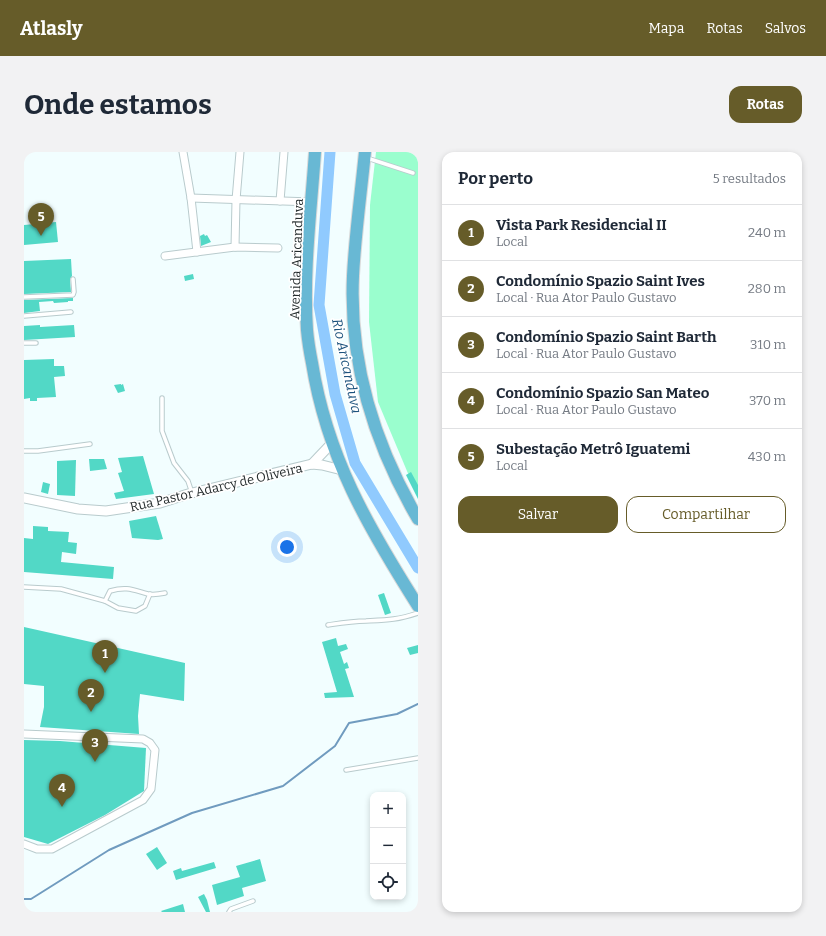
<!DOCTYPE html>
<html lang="pt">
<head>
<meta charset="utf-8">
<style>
	:root { --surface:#fff; --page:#f2f2f3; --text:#1f2937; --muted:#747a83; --line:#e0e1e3; --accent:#665c29 }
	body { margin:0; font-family:Bitter,serif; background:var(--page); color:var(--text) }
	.controls { position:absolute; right:12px; bottom:12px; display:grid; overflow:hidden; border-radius:8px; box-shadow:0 2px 6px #0003 }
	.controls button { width:36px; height:36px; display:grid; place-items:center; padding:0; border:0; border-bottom:1px solid var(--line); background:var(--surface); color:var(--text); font:20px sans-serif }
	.you { position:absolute; left:263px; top:395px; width:14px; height:14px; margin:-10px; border:3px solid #fff; border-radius:50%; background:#1a73e8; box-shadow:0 0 0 6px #1a73e833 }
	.badge { display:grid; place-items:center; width:26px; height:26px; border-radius:50%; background:var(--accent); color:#fff; font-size:13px; font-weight:700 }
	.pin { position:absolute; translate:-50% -33px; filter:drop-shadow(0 1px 2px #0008) }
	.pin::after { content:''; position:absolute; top:21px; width:14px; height:12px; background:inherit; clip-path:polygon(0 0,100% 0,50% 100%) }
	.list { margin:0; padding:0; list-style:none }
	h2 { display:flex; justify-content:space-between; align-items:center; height:52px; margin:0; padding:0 16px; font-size:17px }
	h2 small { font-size:13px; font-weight:400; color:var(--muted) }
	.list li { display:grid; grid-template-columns:26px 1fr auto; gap:12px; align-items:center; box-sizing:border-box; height:56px; padding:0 16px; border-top:1px solid var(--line) }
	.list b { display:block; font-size:15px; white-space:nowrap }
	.list p { margin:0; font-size:13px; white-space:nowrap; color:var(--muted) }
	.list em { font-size:13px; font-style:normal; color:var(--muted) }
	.actions { display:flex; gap:8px; padding:12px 16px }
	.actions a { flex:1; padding:9px 0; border:1px solid var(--accent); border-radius:12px; text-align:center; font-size:14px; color:var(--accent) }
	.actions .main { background:var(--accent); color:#fff }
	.icon { flex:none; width:22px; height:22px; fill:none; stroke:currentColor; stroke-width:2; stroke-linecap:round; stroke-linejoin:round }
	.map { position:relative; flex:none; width:394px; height:760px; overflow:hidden; border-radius:12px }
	header { display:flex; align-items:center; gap:24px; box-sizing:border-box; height:56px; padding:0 20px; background:var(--accent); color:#fff }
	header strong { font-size:19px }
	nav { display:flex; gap:22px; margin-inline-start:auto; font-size:14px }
	.intro { display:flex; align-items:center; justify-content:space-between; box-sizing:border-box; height:96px; padding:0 24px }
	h1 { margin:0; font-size:28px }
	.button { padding:10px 18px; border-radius:12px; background:var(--accent); color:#fff; font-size:14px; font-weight:700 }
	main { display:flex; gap:24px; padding:0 24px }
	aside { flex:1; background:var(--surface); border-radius:12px; box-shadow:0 2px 6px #0003 }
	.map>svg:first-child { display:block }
</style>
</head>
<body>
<header>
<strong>Atlasly</strong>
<nav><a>Mapa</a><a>Rotas</a><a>Salvos</a></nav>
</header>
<div class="intro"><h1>Onde estamos</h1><a class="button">Rotas</a></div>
<main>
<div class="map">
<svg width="394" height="760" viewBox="0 0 394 760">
	<rect width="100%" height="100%" fill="#f2feff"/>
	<polygon fill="#9afece" points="352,0 394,0 394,342 388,331 354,250 345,170 346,53"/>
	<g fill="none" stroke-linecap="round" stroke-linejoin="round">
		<polyline stroke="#709bbf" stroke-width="2" points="0,747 7,747 85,698 168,661 259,634 311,594 325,571 373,562 394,552"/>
		<polyline stroke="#90cafe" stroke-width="11" points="306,0 295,153 311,242 331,311 394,416"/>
	</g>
	<g fill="#52d8c6">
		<polygon points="32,70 34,90 0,93 0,73"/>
		<polygon points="180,82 181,84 183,83 187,90 177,94 176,84"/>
		<polygon points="47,107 48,124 46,127 47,140 0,142 0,109"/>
		<polygon points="169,122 170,127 161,129 160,124"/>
		<polygon points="49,146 49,149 44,149 44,150 30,151 29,149 15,150 16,159 0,161 0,148"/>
		<polygon points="16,173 16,175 50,173 51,185 0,188 0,174"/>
		<polygon points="30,207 30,214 40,214 41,224 30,225 32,245 13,246 13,249 6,249 6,246 0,247 0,208"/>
		<polygon points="97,232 97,233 99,232 101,239 94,241 90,233"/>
		<polygon points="119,304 130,342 92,347 90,341 100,339 94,321 98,320 94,306"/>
		<polygon points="65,307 80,307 83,317 66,319"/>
		<polygon points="52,308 51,344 33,343 33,309"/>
		<polygon points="387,320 394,333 394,347 382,323"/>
		<polygon points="19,330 26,332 24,342 17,340"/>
		<polygon points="132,364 139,387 134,388 108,386 105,369"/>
		<polygon points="9,374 24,375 24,379 45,380 44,390 53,391 52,402 38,400 37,410 90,415 89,427 0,420 0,386 9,387"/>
		<polygon points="360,441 367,461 361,463 354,443"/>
		<polygon points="0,475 161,511 160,549 116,542 114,564 115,582 16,575 20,555 20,534 0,532"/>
		<polygon points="312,486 314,494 322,492 324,497 316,500 320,512 323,510 325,516 321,517 330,545 301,546 300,541 313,540 298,490"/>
		<polygon points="394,493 394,501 386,503 383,496"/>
		<polygon points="0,588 36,589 122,596 120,639 81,663 24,692 0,685"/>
		<polygon points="133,695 143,711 133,718 122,702"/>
		<polygon points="236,707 242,729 218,736 220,744 193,753 188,733 216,725 212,714"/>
		<polygon points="190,710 192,716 152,728 149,719 157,716 158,719"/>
		<polygon points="180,742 183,748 186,760 182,760 174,745"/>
		<polygon points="159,752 161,760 138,760 137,759"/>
	</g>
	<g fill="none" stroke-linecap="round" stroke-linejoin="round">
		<defs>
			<g id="service">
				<polyline points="343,6 389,21"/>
				<polyline points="0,145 49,143 50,140 49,127"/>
				<polyline points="0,164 47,160"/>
				<polyline points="0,191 12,191"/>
				<polyline points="138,246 138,279 150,311 164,329 168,341"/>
				<polyline points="0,299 14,299 66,292"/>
				<polyline points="0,435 37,437 81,449 94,456 112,459 121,454 126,442"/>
				<path d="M81,449L86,439C103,434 109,438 124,442C129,443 136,442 141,441"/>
				<path d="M304,473C317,471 329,469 342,469C363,468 373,468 394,461"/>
				<polyline points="322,618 394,606"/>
				<polyline points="205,760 207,757 229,749"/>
			</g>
			<g id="minor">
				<polyline points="159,0 167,46 173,100"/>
				<polyline points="167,46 288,50"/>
				<polyline points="256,49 260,0"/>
				<polyline points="211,95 212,48 216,0"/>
				<polyline points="141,104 211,95 254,96"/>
				<polyline points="0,582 119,587 126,591 131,598 127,637 119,648 28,697 13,697 0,692"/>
			</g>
			<g id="tertiary">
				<polyline points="288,312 308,291"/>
				<polyline points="0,346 54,357 82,359 136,351 164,342 288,312 298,313 318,318"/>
			</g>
			<g id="trunk">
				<path d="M291,0C287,59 279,120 283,178C284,189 286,201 288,211C303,305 344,375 394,454"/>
				<path d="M341,0C337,41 331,83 329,124C325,211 350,292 394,367"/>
			</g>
		</defs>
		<use href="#service" stroke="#b9cbcd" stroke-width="5.5"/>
		<use href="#minor" stroke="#b9cbcd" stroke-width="9"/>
		<use href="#tertiary" stroke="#b9cbcd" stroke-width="11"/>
		<use href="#trunk" stroke="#d8d9d9" stroke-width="14"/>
		<use href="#service" stroke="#fff" stroke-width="3.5"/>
		<use href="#minor" stroke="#fff" stroke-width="7"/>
		<use href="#tertiary" stroke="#fff" stroke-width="9"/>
		<use href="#trunk" stroke="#68b8d4" stroke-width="12"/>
	</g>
	<g text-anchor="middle" stroke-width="3.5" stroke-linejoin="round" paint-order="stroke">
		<g font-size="13" fill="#252c2d" stroke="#fff">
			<text transform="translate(272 107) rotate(-88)" y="5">Avenida Aricanduva</text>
			<text transform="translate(192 335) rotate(-13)" y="5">Rua Pastor Adarcy de Oliveira</text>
		</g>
		<g font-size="14" font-style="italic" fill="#1d537d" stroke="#fff">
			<text transform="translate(323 214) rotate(78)" y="5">Rio Aricanduva</text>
		</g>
	</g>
</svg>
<div class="controls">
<button>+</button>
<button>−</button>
<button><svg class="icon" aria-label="locate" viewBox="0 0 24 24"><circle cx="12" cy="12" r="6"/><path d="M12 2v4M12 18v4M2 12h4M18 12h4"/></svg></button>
</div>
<div class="you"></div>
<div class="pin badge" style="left:81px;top:521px">1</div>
<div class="pin badge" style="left:67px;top:560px">2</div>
<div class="pin badge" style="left:71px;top:610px">3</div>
<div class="pin badge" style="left:38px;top:655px">4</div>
<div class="pin badge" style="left:17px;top:84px">5</div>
</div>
<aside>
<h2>Por perto<small>5 resultados</small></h2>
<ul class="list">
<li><span class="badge">1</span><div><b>Vista Park Residencial II</b><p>Local</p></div><em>240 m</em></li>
<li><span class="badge">2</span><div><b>Condomínio Spazio Saint Ives</b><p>Local · Rua Ator Paulo Gustavo</p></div><em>280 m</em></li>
<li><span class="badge">3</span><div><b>Condomínio Spazio Saint Barth</b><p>Local · Rua Ator Paulo Gustavo</p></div><em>310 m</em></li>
<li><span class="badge">4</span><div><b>Condomínio Spazio San Mateo</b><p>Local · Rua Ator Paulo Gustavo</p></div><em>370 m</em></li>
<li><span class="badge">5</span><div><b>Subestação Metrô Iguatemi</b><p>Local</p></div><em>430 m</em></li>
</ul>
<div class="actions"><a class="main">Salvar</a><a>Compartilhar</a></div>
</aside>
</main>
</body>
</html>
